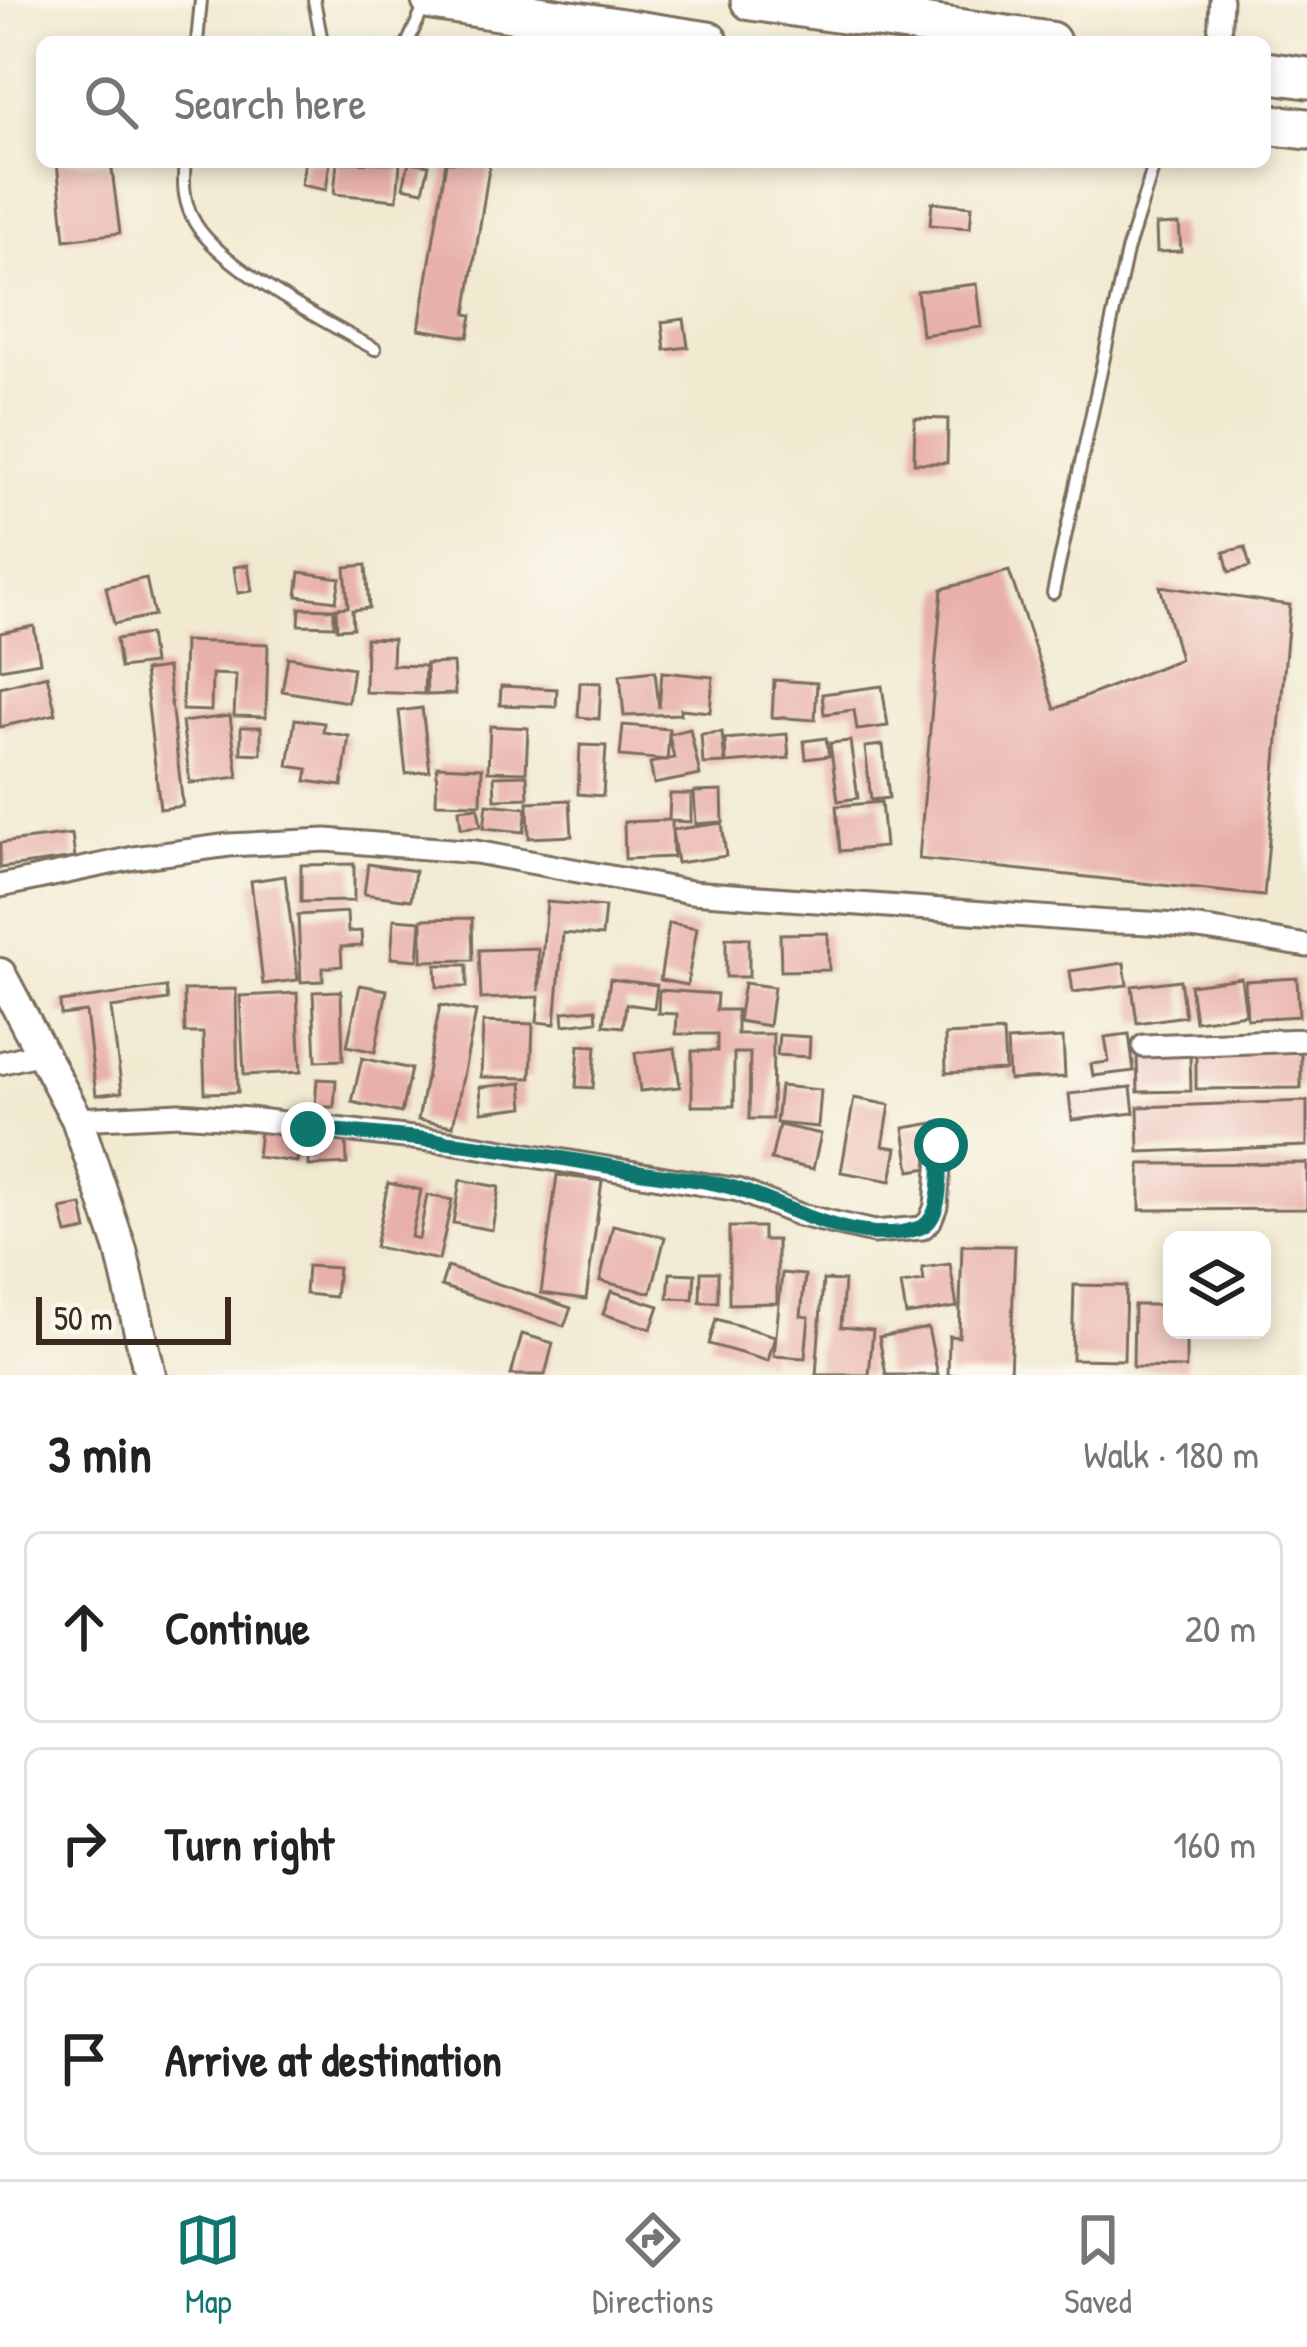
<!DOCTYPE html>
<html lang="en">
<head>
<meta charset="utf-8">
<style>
	:root { --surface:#fff; --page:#f2f2f2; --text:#222; --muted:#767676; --line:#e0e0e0; --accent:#0f766e }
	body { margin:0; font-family:"Patrick Hand",sans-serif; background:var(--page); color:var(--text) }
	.controls { position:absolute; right:36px; bottom:36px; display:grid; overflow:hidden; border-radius:18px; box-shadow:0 6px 18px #0003 }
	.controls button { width:108px; height:108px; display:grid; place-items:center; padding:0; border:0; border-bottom:3px solid var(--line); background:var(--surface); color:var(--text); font:60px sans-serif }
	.scale { position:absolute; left:36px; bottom:30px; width:195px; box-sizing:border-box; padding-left:12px; border:6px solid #3b2a1e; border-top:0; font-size:33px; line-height:42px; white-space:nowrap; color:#3b2a1e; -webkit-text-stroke:9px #fbf7ec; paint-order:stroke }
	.stop { position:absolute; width:36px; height:36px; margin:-27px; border:9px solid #0f766e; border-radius:50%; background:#fff }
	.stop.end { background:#0f766e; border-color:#fff; box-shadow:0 3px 12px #0008 }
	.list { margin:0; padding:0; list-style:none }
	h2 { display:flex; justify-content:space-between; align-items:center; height:156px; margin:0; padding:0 48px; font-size:51px }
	h2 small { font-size:39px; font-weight:400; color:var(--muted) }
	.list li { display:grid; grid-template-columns:78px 1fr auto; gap:36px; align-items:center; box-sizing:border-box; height:192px; margin:0 24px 24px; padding:0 24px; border:3px solid var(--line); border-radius:18px }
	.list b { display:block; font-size:45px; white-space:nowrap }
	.list em { font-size:39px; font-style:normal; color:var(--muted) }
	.icon { flex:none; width:66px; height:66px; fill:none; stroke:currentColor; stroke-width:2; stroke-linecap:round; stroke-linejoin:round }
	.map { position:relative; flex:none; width:1307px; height:1375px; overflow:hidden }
	.search { position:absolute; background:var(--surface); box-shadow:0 6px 18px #0003; left:36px; right:36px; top:36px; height:132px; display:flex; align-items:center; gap:30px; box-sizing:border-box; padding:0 42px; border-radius:18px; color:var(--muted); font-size:45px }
	.sheet { height:804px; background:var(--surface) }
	nav { display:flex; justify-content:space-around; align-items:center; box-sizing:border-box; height:168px; border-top:3px solid var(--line); background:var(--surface); font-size:33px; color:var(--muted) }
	nav a { display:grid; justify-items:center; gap:6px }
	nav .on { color:var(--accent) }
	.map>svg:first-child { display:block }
</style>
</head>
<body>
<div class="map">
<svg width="1307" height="1375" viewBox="0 0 1307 1375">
	<rect width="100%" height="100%" fill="#fbf7ec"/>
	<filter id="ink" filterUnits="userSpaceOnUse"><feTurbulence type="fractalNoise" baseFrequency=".00833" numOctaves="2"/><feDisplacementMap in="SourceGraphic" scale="24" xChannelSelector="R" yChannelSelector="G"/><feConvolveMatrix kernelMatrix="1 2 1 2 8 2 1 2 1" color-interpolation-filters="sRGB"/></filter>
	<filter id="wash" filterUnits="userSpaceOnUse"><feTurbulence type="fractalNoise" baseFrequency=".004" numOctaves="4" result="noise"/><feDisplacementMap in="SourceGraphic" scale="48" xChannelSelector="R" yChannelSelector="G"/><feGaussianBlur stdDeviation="2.7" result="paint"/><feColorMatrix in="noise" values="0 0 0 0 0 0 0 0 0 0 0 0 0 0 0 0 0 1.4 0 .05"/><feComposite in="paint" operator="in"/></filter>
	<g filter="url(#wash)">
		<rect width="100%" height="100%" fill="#f1ead1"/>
		<g id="blocks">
			<g fill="#e8b0aa">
				<polygon points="57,162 111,162 120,233 65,240"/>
				<polygon points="305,162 330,162 326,190 301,185"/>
				<polygon points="337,162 400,163 397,200 334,194"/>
				<polygon points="409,162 429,165 423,191 403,187"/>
				<polygon points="446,162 490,162 466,314 472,315 468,337 419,329"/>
				<polygon points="932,202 972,206 970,228 930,225"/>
				<polygon points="1179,224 1181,251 1157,252 1156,225"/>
				<polygon points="977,284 982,327 922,335 917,291"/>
				<polygon points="684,319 688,347 665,350 662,322"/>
				<polygon points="915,418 948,419 947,463 914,463"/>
				<polygon points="1245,547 1250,567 1229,572 1224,552"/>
				<polygon points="248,565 252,591 238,593 234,567"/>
				<polygon points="366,565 369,608 352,610 353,628 337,629 336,608 348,607 345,567"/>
				<polygon points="1009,571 1055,709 1180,659 1160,586 1290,605 1264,896 919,859 942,589"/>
				<polygon points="300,572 340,578 336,601 297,596"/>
				<polygon points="146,578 154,615 114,624 106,587"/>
				<polygon points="300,608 334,609 334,626 299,625"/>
				<polygon points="34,626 40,662 0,669 0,633"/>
				<polygon points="149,634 153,664 120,668 116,639"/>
				<polygon points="366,638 393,639 392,665 425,666 424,694 365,692"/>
				<polygon points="184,641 268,644 266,717 234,716 236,675 212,674 211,711 182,710"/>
				<polygon points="288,657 353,668 348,702 282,691"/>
				<polygon points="453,663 455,694 427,695 426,664"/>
				<polygon points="167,668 183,806 160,809 144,671"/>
				<polygon points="655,671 659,708 662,672 713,677 710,712 681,709 681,714 624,716 620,675"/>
				<polygon points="47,675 56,714 0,727 0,687"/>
				<polygon points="774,680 817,683 815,720 772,717"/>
				<polygon points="580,682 601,683 599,719 578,717"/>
				<polygon points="501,686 557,689 556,707 500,705"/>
				<polygon points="882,686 888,726 857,730 854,710 824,714 822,694"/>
				<polygon points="422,708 430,771 406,774 399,711"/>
				<polygon points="230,716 238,777 190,783 182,722"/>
				<polygon points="295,719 324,723 323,732 349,736 342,786 306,781 308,769 288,766"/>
				<polygon points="623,725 669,729 669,734 690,729 700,775 654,784 650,763 674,758 669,735 667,760 620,756"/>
				<polygon points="490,726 528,728 526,772 488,771"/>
				<polygon points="241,727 261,727 261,754 241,753"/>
				<polygon points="722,732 725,763 703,764 701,734"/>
				<polygon points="787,734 789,758 726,763 725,739"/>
				<polygon points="826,738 829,756 806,759 804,741"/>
				<polygon points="850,741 858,798 838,801 830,743"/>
				<polygon points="580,745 606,746 603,796 578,794"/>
				<polygon points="883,745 889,798 871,800 865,747"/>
				<polygon points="437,766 482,768 481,804 436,803"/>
				<polygon points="527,775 528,798 495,799 494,776"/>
				<polygon points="722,791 723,822 696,824 694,792"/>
				<polygon points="670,794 691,794 691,822 672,821 673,857 625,859 624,822 669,820"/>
				<polygon points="570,800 572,836 529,838 528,802"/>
				<polygon points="881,802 885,847 840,851 836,806"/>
				<polygon points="487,804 527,808 524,832 484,828"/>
				<polygon points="478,807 481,826 461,828 459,809"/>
				<polygon points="722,823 726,856 677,863 672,830"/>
				<polygon points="72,834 75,858 0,868 0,843"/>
				<polygon points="354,864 354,901 301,902 301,865"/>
				<polygon points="368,864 415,871 411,900 364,894"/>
				<polygon points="285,876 298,980 263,984 251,881"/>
				<polygon points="547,902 605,907 602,936 563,933 555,1024 537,1022 539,997 481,999 479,950 538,948 539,991"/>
				<polygon points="347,912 348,932 361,931 362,946 341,947 342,966 323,968 323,981 301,982 298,915"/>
				<polygon points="472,918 473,960 422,961 422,919"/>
				<polygon points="394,919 421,921 418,960 391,958"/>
				<polygon points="669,923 697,928 687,985 660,980"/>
				<polygon points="828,933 829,970 781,971 780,934"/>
				<rect x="726" y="938" width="23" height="39"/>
				<polygon points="1124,963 1127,985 1073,992 1070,971"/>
				<polygon points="436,965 467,965 467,987 437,987"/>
				<polygon points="1241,978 1246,1014 1195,1021 1190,985"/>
				<polygon points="1297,978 1299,1016 1247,1019 1245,981"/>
				<polygon points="610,979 657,985 654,1008 626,1004 623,1027 604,1025"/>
				<polygon points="1180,980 1185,1016 1137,1023 1132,986"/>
				<polygon points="744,983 774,987 769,1026 738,1021"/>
				<polygon points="360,985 387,990 375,1052 347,1046"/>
				<polygon points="166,987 168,1000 111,1008 122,1092 96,1095 86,1012 61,1015 60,1002"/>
				<polygon points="236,989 238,1092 205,1093 203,1033 185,1033 184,990"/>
				<polygon points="659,990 717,994 716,1010 737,1010 737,1034 773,1034 772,1119 749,1119 750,1053 734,1053 734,1106 692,1106 692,1051 717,1051 717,1034 676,1034 677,1014 658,1013"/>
				<polygon points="341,991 343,1060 316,1061 313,992"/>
				<polygon points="297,993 301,1072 244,1075 240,996"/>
				<polygon points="440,1005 476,1012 453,1126 418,1120"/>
				<polygon points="596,1009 597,1021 564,1025 563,1012"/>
				<polygon points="483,1022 533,1024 531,1078 481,1077"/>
				<polygon points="1003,1032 1005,1070 946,1073 945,1035"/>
				<polygon points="1129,1034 1134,1071 1093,1076 1091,1064 1109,1062 1105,1037"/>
				<polygon points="779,1035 810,1037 809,1057 777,1055"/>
				<polygon points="1063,1038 1065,1077 1009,1080 1007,1041"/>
				<polygon points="579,1045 596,1046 593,1088 576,1087"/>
				<polygon points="675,1048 680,1087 640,1091 635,1053"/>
				<polygon points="1301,1051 1301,1088 1196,1089 1196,1052"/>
				<polygon points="1190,1055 1191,1091 1138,1092 1137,1056"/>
				<polygon points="362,1058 411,1069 401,1113 352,1102"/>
				<polygon points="317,1079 336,1080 334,1107 315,1107"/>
				<polygon points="522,1083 524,1107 482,1112 480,1087"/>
				<polygon points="780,1086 821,1090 818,1127 776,1123"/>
				<polygon points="1131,1087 1134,1113 1072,1120 1069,1094"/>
				<polygon points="854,1098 890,1105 883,1146 897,1148 891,1181 841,1172"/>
				<polygon points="1307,1101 1307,1146 1139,1152 1138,1107"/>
				<polygon points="940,1122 947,1165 910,1171 904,1128"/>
				<polygon points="779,1125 821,1134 813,1169 771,1160"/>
				<polygon points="260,1131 300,1136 297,1162 257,1157"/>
				<polygon points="346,1140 347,1164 309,1166 308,1141"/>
				<polygon points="1307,1163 1307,1209 1140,1210 1140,1164"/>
				<polygon points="557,1175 602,1181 586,1299 541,1293"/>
				<polygon points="460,1180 499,1187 492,1230 453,1223"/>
				<polygon points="388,1183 421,1190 411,1237 419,1239 427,1195 452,1200 439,1260 375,1247"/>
				<polygon points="82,1205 87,1230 67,1234 61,1209"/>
				<polygon points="613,1225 665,1237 651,1293 600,1281"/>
				<polygon points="729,1227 763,1227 763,1240 777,1240 777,1303 729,1304"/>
				<polygon points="962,1245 1015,1246 1010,1375 948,1375 949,1336 959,1337"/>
				<polygon points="950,1264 957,1307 906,1315 901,1284 924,1281 922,1268"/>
				<polygon points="307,1266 338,1268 335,1297 305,1294"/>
				<polygon points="447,1267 571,1308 564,1326 441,1286"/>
				<polygon points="701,1272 718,1272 718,1302 700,1302"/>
				<polygon points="670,1273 695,1274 693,1299 668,1298"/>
				<polygon points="782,1273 805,1275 801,1316 809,1317 805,1358 774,1356"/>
				<polygon points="823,1280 844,1281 841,1327 873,1330 869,1375 816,1375"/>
				<polygon points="1074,1285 1126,1286 1124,1360 1072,1359"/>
				<polygon points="611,1291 659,1306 651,1329 603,1314"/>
				<polygon points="1134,1305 1172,1305 1172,1330 1186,1330 1186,1368 1133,1367"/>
				<polygon points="716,1319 775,1336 768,1361 709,1344"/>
				<polygon points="928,1328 938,1375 886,1375 879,1337"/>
				<polygon points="522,1334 553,1343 545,1375 511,1375"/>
			</g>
		</g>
	</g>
	<g filter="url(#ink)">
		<use href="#blocks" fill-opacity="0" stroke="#7b6d5d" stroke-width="3"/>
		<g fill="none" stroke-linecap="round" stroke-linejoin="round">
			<defs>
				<g id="lane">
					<polyline points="314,0 322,42"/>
					<polyline points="197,42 201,0"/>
					<polyline points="408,42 424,7"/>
					<path d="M185,162C183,182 183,198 192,217C213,264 329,324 375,349"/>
					<polyline points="1053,593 1127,251 1155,162"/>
				</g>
				<g id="street">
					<polyline points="1219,42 1221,0"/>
					<path d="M0,886L134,858L229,845L326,840L476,852L691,892L1110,922C1179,921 1240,935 1307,946"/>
					<polyline points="1144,1046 1307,1040"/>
					<polyline points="0,1063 41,1053"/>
					<polyline points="77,1119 179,1114 249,1119 456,1143 738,1190 800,1215 874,1232 922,1228 930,1221 936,1206 941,1145"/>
				</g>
				<polyline id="secondary" points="0,974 77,1119 121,1250 150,1375"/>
				<g id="highway">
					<polyline points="432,0 708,42"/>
					<polyline points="751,0 1050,42"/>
					<polyline points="1265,72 1307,78"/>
					<polyline points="1265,124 1307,129"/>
				</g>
			</defs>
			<use href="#lane" stroke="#7b6d5d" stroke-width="16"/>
			<use href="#street" stroke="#7b6d5d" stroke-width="27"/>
			<use href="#secondary" stroke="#7b6d5d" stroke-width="36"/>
			<use href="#highway" stroke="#7b6d5d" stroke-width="45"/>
			<use href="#lane" stroke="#fff" stroke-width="10"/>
			<use href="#street" stroke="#fff" stroke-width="21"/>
			<use href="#secondary" stroke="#fff" stroke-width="30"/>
			<use href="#highway" stroke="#fff" stroke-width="39"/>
		</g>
	</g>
	<g fill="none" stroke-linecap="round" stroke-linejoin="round" filter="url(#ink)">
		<path stroke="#0f766e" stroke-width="15" d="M308,1129C418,1136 527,1151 635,1171C670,1177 709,1179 743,1191C796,1210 859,1248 919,1228C945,1220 939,1168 941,1145"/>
	</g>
</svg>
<div class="controls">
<button><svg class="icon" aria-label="layers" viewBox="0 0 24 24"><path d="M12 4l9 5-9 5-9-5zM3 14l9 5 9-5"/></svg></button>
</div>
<div class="scale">50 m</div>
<div class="stop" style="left:941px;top:1145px"></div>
<div class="stop end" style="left:308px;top:1129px"></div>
<div class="search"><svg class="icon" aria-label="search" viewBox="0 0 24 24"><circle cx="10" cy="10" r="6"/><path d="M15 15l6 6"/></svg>Search here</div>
</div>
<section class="sheet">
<h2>3 min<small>Walk · 180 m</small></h2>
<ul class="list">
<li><svg class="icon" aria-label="ahead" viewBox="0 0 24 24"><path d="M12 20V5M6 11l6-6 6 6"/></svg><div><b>Continue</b></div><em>20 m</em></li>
<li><svg class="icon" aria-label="right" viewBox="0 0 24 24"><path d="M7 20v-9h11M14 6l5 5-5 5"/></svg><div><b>Turn right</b></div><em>160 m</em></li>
<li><svg class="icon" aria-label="arrive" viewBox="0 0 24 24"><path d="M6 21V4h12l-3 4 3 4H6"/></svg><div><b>Arrive at destination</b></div></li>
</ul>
</section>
<nav>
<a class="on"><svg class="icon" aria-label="map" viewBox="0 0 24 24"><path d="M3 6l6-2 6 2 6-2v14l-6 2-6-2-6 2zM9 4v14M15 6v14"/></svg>Map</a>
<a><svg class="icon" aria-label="directions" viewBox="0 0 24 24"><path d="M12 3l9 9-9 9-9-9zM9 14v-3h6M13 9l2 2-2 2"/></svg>Directions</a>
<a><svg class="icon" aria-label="saved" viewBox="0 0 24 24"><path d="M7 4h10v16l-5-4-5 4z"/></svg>Saved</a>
</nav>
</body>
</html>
